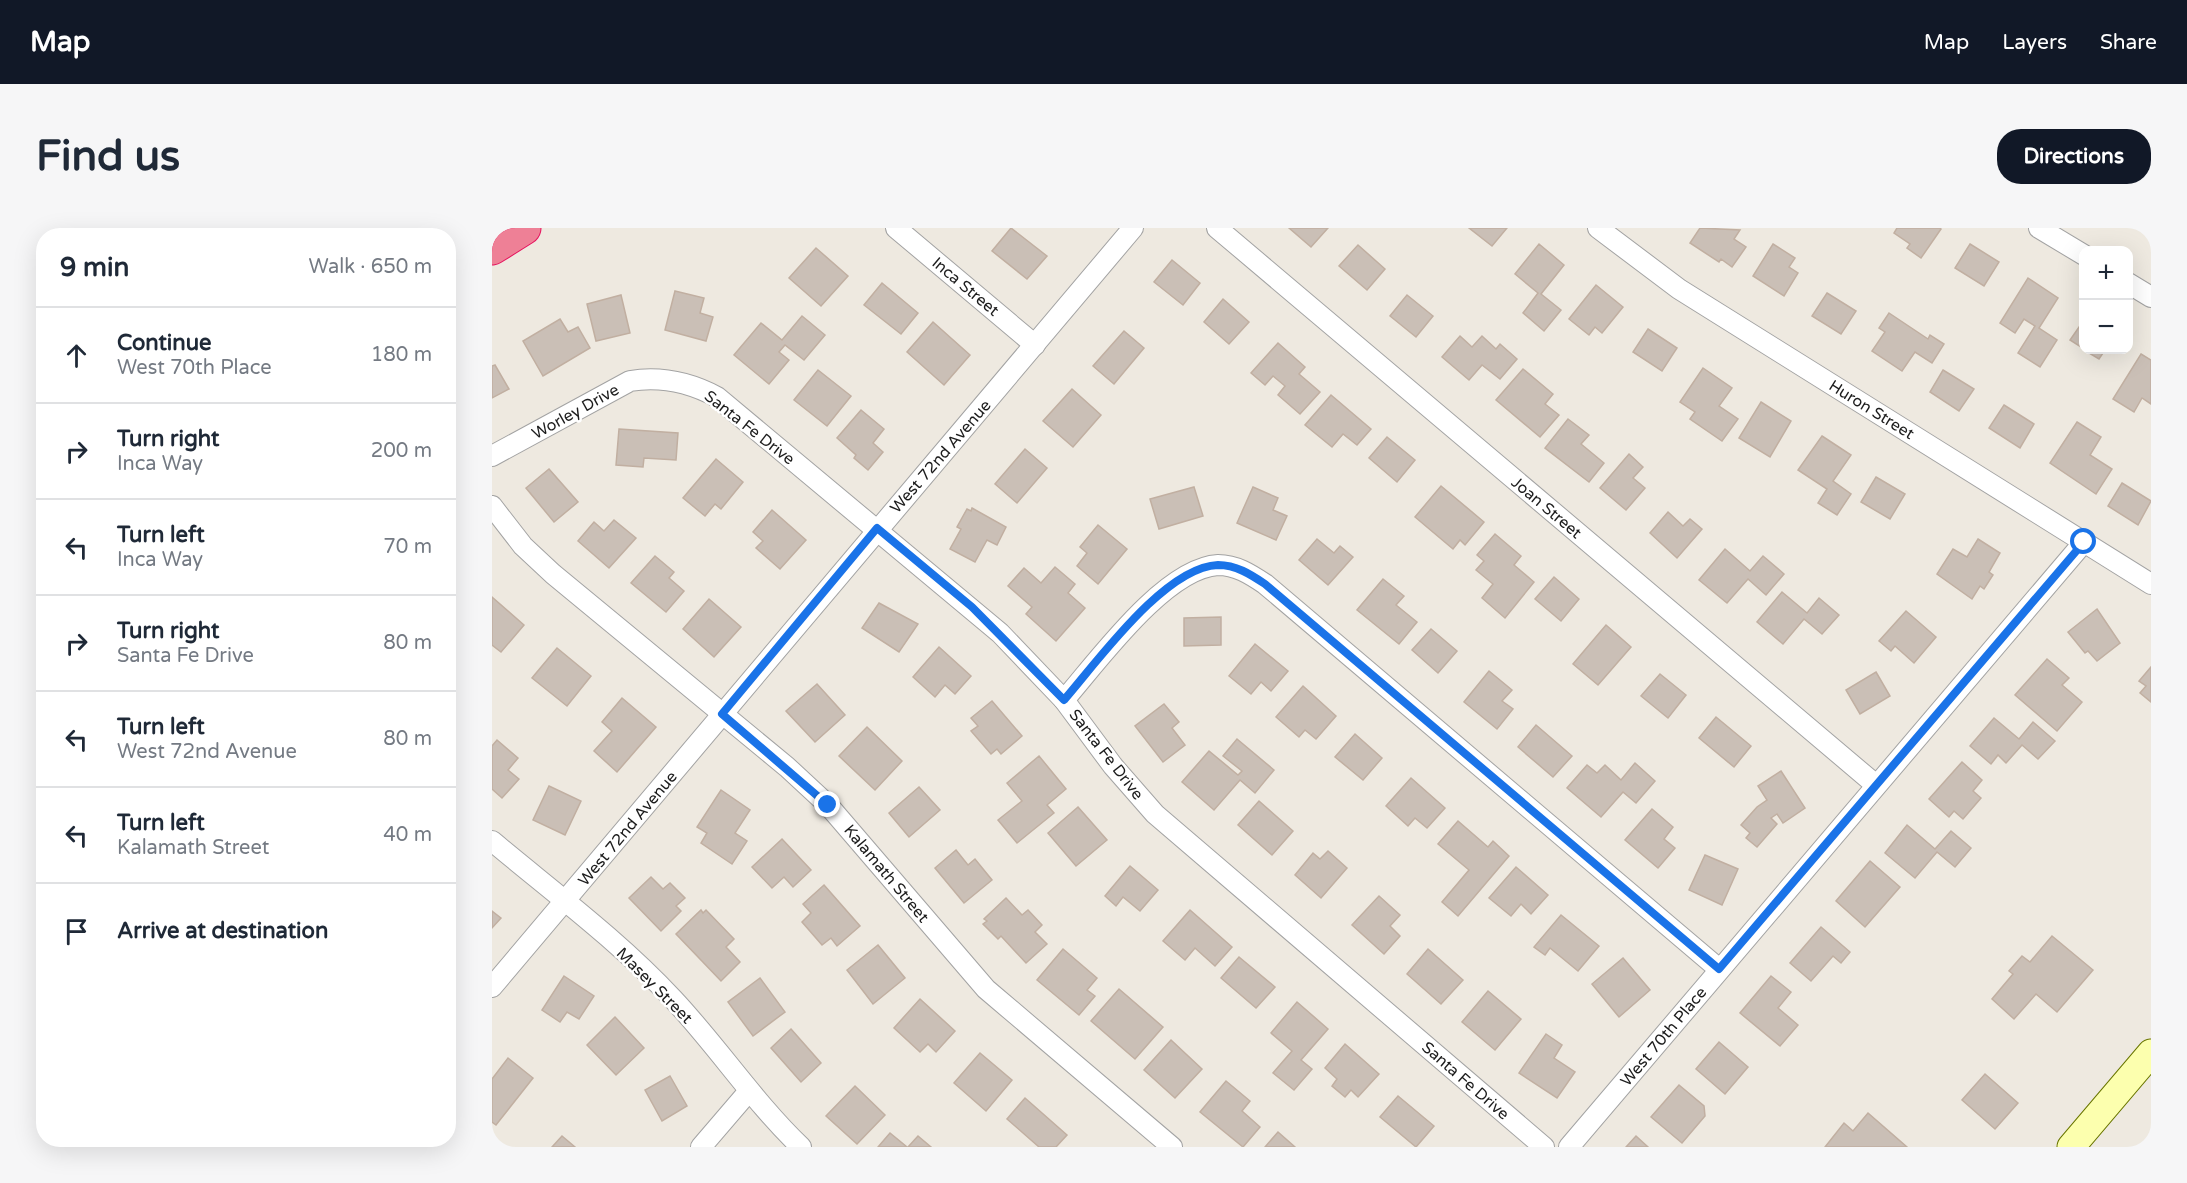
<!DOCTYPE html>
<html lang="en">
<head>
<meta charset="utf-8">
<style>
	:root { --surface:#fff; --page:#f6f6f7; --text:#1f2937; --muted:#747a83; --line:#e0e1e3; --accent:#111827 }
	body { margin:0; font-family:"Varela Round",sans-serif; background:var(--page); color:var(--text) }
	.controls { position:absolute; right:18px; top:18px; display:grid; overflow:hidden; border-radius:12px; box-shadow:0 6px 24px #0002 }
	.controls button { width:54px; height:54px; display:grid; place-items:center; padding:0; border:0; border-bottom:2px solid var(--line); background:var(--surface); color:var(--text); font:30px sans-serif }
	.stop { position:absolute; width:18px; height:18px; margin:-14px; border:4px solid #1a73e8; border-radius:50%; background:#fff }
	.stop.end { background:#1a73e8; border-color:#fff; box-shadow:0 2px 6px #0008 }
	.list { margin:0; padding:0; list-style:none }
	h2 { display:flex; justify-content:space-between; align-items:center; height:78px; margin:0; padding:0 24px; font-size:26px }
	h2 small { font-size:20px; font-weight:400; color:var(--muted) }
	.list li { display:grid; grid-template-columns:39px 1fr auto; gap:18px; align-items:center; box-sizing:border-box; height:96px; padding:0 24px; border-top:2px solid var(--line) }
	.list b { display:block; font-size:22px; white-space:nowrap }
	.list p { margin:0; font-size:20px; white-space:nowrap; color:var(--muted) }
	.list em { font-size:20px; font-style:normal; color:var(--muted) }
	.icon { flex:none; width:33px; height:33px; fill:none; stroke:currentColor; stroke-width:2; stroke-linecap:round; stroke-linejoin:round }
	.map { position:relative; flex:none; width:1659px; height:919px; overflow:hidden; border-radius:24px }
	header { display:flex; align-items:center; gap:36px; box-sizing:border-box; height:84px; padding:0 30px; background:var(--accent); color:#fff }
	header strong { font-size:28px }
	nav { display:flex; gap:33px; margin-inline-start:auto; font-size:21px }
	.intro { display:flex; align-items:center; justify-content:space-between; box-sizing:border-box; height:144px; padding:0 36px }
	h1 { margin:0; font-size:42px }
	.button { padding:15px 27px; border-radius:24px; background:var(--accent); color:#fff; font-size:21px; font-weight:700 }
	main { display:flex; gap:36px; padding:0 36px }
	aside { flex:1; background:var(--surface); border-radius:24px; box-shadow:0 6px 24px #0002 }
	.map>svg:first-child { display:block }
</style>
</head>
<body>
<header>
<strong>Map</strong>
<nav><a>Map</a><a>Layers</a><a>Share</a></nav>
</header>
<div class="intro"><h1>Find us</h1><a class="button">Directions</a></div>
<main>
<aside>
<h2>9 min<small>Walk · 650 m</small></h2>
<ul class="list">
<li><svg class="icon" aria-label="ahead" viewBox="0 0 24 24"><path d="M12 20V5M6 11l6-6 6 6"/></svg><div><b>Continue</b><p>West 70th Place</p></div><em>180 m</em></li>
<li><svg class="icon" aria-label="right" viewBox="0 0 24 24"><path d="M7 20v-9h11M14 6l5 5-5 5"/></svg><div><b>Turn right</b><p>Inca Way</p></div><em>200 m</em></li>
<li><svg class="icon" aria-label="left" viewBox="0 0 24 24"><path d="M17 20v-9H6M10 6l-5 5 5 5"/></svg><div><b>Turn left</b><p>Inca Way</p></div><em>70 m</em></li>
<li><svg class="icon" aria-label="right" viewBox="0 0 24 24"><path d="M7 20v-9h11M14 6l5 5-5 5"/></svg><div><b>Turn right</b><p>Santa Fe Drive</p></div><em>80 m</em></li>
<li><svg class="icon" aria-label="left" viewBox="0 0 24 24"><path d="M17 20v-9H6M10 6l-5 5 5 5"/></svg><div><b>Turn left</b><p>West 72nd Avenue</p></div><em>80 m</em></li>
<li><svg class="icon" aria-label="left" viewBox="0 0 24 24"><path d="M17 20v-9H6M10 6l-5 5 5 5"/></svg><div><b>Turn left</b><p>Kalamath Street</p></div><em>40 m</em></li>
<li><svg class="icon" aria-label="arrive" viewBox="0 0 24 24"><path d="M6 21V4h12l-3 4 3 4H6"/></svg><div><b>Arrive at destination</b></div></li>
</ul>
</aside>
<div class="map">
<svg width="1659" height="919" viewBox="0 0 1659 919">
	<rect width="100%" height="100%" fill="#eee9e0"/>
	<g fill="#cabfb6" stroke="#c1afa1" stroke-width="1.5">
		<polygon points="519,0 555,28 535,51 500,23"/>
		<polygon points="797,0 836,0 819,19"/>
		<polygon points="977,0 1015,0 1000,18"/>
		<polygon points="1208,0 1248,2 1242,11 1254,19 1240,39 1229,31 1227,34 1198,15"/>
		<polygon points="1405,0 1448,0 1449,1 1429,30 1415,20 1418,16 1402,5"/>
		<polygon points="1047,16 1072,37 1049,66 1069,82 1052,103 1031,85 1046,65 1023,46"/>
		<polygon points="1281,16 1303,30 1297,39 1306,45 1292,68 1261,48"/>
		<polygon points="1478,16 1507,34 1492,58 1463,40"/>
		<polygon points="866,17 893,41 875,62 847,38"/>
		<polygon points="324,20 356,48 329,78 297,50"/>
		<polygon points="680,32 708,55 691,77 662,54"/>
		<polygon points="1536,50 1566,70 1547,100 1565,112 1548,139 1526,125 1543,98 1532,91 1523,105 1508,95"/>
		<polygon points="390,55 426,85 409,106 372,77"/>
		<polygon points="1104,57 1131,79 1110,105 1103,99 1097,107 1077,91"/>
		<polygon points="183,63 212,70 208,85 221,89 214,113 173,102"/>
		<polygon points="1335,65 1364,83 1349,106 1320,88"/>
		<polygon points="129,67 138,105 104,113 95,76"/>
		<polygon points="915,67 941,88 924,109 898,88"/>
		<polygon points="731,71 757,94 737,116 712,94"/>
		<polygon points="1397,85 1436,111 1438,107 1452,116 1440,135 1423,124 1410,143 1380,123 1393,104 1387,100"/>
		<polygon points="310,88 333,107 312,132 293,117 287,124 297,132 277,156 242,127 269,95 290,112"/>
		<polygon points="68,91 76,104 86,99 98,120 51,148 31,113"/>
		<polygon points="1592,92 1592,121 1578,112"/>
		<polygon points="441,94 478,127 452,157 415,124"/>
		<polygon points="1156,101 1185,120 1170,143 1141,124"/>
		<polygon points="632,103 652,120 622,156 601,138"/>
		<polygon points="968,108 980,119 990,108 1004,121 1008,116 1025,131 1008,151 990,137 977,152 950,129"/>
		<polygon points="786,115 813,139 807,146 828,164 808,186 786,167 793,158 781,148 773,157 759,145"/>
		<polygon points="1592,122 1613,122 1607,131"/>
		<polygon points="1649,126 1659,132 1659,176 1650,170 1642,184 1621,171"/>
		<polygon points="3,137 17,161 0,170 0,138"/>
		<polygon points="1211,140 1240,160 1227,178 1246,191 1230,213 1198,191 1203,184 1188,174"/>
		<polygon points="1031,141 1061,166 1053,176 1067,187 1048,209 1004,172"/>
		<polygon points="326,142 359,168 335,198 302,172"/>
		<polygon points="1451,142 1482,161 1467,183 1438,164"/>
		<polygon points="580,161 609,187 581,219 551,193"/>
		<polygon points="839,167 879,201 865,217 851,206 840,219 813,197"/>
		<polygon points="1269,174 1299,193 1278,229 1247,210"/>
		<polygon points="1512,177 1542,196 1528,220 1497,200"/>
		<polygon points="369,182 392,201 381,215 391,224 376,242 362,230 364,227 345,210"/>
		<polygon points="1076,191 1097,207 1089,216 1112,235 1097,254 1053,220"/>
		<polygon points="1585,194 1609,209 1598,227 1620,241 1604,266 1558,235"/>
		<polygon points="127,201 186,205 184,232 152,230 151,239 124,237"/>
		<polygon points="1330,208 1359,227 1341,253 1359,266 1345,287 1326,275 1335,261 1306,242"/>
		<polygon points="895,209 923,232 905,254 877,230"/>
		<polygon points="533,221 555,240 525,275 503,256"/>
		<polygon points="1137,226 1151,239 1141,250 1153,260 1134,282 1108,260"/>
		<polygon points="224,231 251,254 229,281 223,276 213,288 191,270"/>
		<polygon points="57,241 86,274 62,294 34,260"/>
		<polygon points="1384,249 1413,266 1398,291 1369,274"/>
		<polygon points="1630,255 1659,273 1646,297 1616,278"/>
		<polygon points="949,258 992,294 973,317 968,312 961,321 923,289"/>
		<polygon points="702,259 711,288 667,301 658,271"/>
		<polygon points="761,259 786,270 781,282 795,288 784,312 745,295"/>
		<polygon points="480,280 514,299 505,317 495,312 483,334 458,321 469,301 465,299 475,281 479,283"/>
		<polygon points="280,282 314,312 288,341 264,320 271,313 261,304"/>
		<polygon points="1176,284 1191,298 1198,291 1210,301 1185,330 1158,305"/>
		<polygon points="122,292 144,310 117,340 86,313 102,294 112,303"/>
		<polygon points="606,297 635,321 606,356 585,338 595,325 588,319"/>
		<polygon points="1003,306 1029,328 1022,337 1042,354 1013,390 990,370 1001,356 984,342 992,333 985,327"/>
		<polygon points="825,311 842,325 848,318 861,329 836,357 807,332"/>
		<polygon points="1486,311 1508,325 1497,344 1501,347 1492,361 1488,358 1480,371 1445,346 1461,321 1475,329"/>
		<polygon points="1233,321 1258,343 1271,328 1292,346 1274,367 1256,351 1235,375 1207,352"/>
		<polygon points="163,328 182,344 177,350 192,363 174,384 139,355"/>
		<polygon points="563,339 583,356 576,365 593,380 564,413 534,386 540,379 516,358 532,340 549,355"/>
		<polygon points="1062,349 1087,371 1069,393 1043,371"/>
		<polygon points="891,351 912,368 904,377 925,394 907,416 865,382"/>
		<polygon points="1290,364 1315,385 1327,370 1347,387 1330,406 1312,391 1291,416 1265,394"/>
		<polygon points="0,369 32,397 9,424 0,417"/>
		<polygon points="217,371 249,399 222,429 191,401"/>
		<polygon points="387,375 426,396 407,424 370,400"/>
		<polygon points="1605,381 1628,415 1605,433 1596,423 1593,425 1576,404"/>
		<polygon points="1414,383 1444,409 1422,435 1403,418 1399,423 1387,413"/>
		<polygon points="729,389 729,417 692,418 692,390"/>
		<polygon points="1114,397 1139,419 1106,457 1081,436"/>
		<polygon points="939,401 965,423 946,445 920,422"/>
		<polygon points="763,416 796,443 779,463 769,454 759,466 737,448"/>
		<polygon points="447,419 479,448 463,466 453,457 443,469 421,449"/>
		<polygon points="65,420 99,448 75,478 40,450"/>
		<polygon points="1555,431 1577,450 1570,457 1590,474 1565,503 1523,467"/>
		<polygon points="1659,439 1659,474 1648,465 1654,458 1647,453"/>
		<polygon points="997,443 1020,462 1010,473 1021,481 1005,501 972,474"/>
		<polygon points="1384,444 1398,468 1368,486 1354,462"/>
		<polygon points="1168,446 1194,467 1176,490 1149,468"/>
		<polygon points="325,456 353,487 323,514 294,483"/>
		<polygon points="811,458 844,488 824,511 813,502 807,509 784,489"/>
		<polygon points="130,470 164,499 125,544 102,523 120,503 110,494"/>
		<polygon points="500,473 530,508 509,526 505,521 499,526 479,503 486,498 479,490"/>
		<polygon points="672,476 687,494 680,500 693,517 671,534 643,498"/>
		<polygon points="1224,489 1259,518 1242,539 1207,510"/>
		<polygon points="1502,490 1527,511 1541,494 1563,513 1546,531 1530,517 1514,535 1506,527 1499,536 1478,518"/>
		<polygon points="1044,497 1080,528 1061,549 1026,519"/>
		<polygon points="375,499 410,533 383,562 347,528"/>
		<polygon points="863,506 890,530 871,552 843,529"/>
		<polygon points="745,511 782,542 763,565 748,552 722,582 690,554 717,523 746,547 750,543 731,528"/>
		<polygon points="5,512 26,530 16,542 27,551 10,570 0,561 0,518"/>
		<polygon points="547,528 574,561 555,577 562,585 525,615 506,592 530,573 515,555"/>
		<polygon points="1470,534 1490,552 1481,563 1489,570 1471,591 1462,583 1457,589 1437,571"/>
		<polygon points="1143,535 1163,553 1144,575 1131,564 1109,589 1075,560 1095,537 1105,545 1113,537 1129,552"/>
		<polygon points="1289,543 1313,580 1291,595 1285,586 1279,590 1285,596 1265,619 1254,610 1258,605 1249,597 1265,579 1275,572 1266,558"/>
		<polygon points="919,550 953,580 935,600 923,590 916,598 894,578"/>
		<polygon points="57,558 89,573 73,607 41,592"/>
		<polygon points="427,559 448,582 417,609 397,585"/>
		<polygon points="229,562 258,582 243,605 255,613 240,636 209,615 215,605 205,599"/>
		<polygon points="767,573 801,603 780,627 746,597"/>
		<polygon points="586,579 615,612 584,638 556,605"/>
		<polygon points="1160,581 1181,599 1172,611 1183,620 1166,640 1133,612"/>
		<polygon points="966,593 996,619 1001,613 1017,628 966,688 950,674 977,642 946,616"/>
		<polygon points="1415,597 1443,621 1459,603 1479,620 1463,639 1445,624 1423,650 1393,625"/>
		<polygon points="290,611 319,642 301,659 292,649 280,660 260,639"/>
		<polygon points="464,622 476,637 483,631 500,652 472,675 443,640"/>
		<polygon points="836,623 855,640 829,670 803,647 821,625 828,631"/>
		<polygon points="1213,627 1246,641 1230,677 1197,662"/>
		<polygon points="1378,633 1408,659 1373,699 1344,673"/>
		<polygon points="638,638 666,662 648,683 631,669 624,678 613,668"/>
		<polygon points="1024,639 1056,667 1039,686 1029,676 1019,688 997,670"/>
		<polygon points="159,649 171,661 178,655 193,670 184,678 189,683 169,703 137,670"/>
		<polygon points="332,657 368,698 345,718 339,710 330,717 310,694 319,685 311,676"/>
		<polygon points="887,668 908,687 898,698 908,708 892,726 860,697"/>
		<polygon points="514,670 530,687 536,682 550,697 543,704 555,716 534,735 509,708 506,711 491,696 495,693 492,691"/>
		<polygon points="209,682 211,685 214,682 242,711 234,719 248,734 229,753 184,706"/>
		<polygon points="698,682 740,719 723,738 703,720 693,732 671,713"/>
		<polygon points="0,683 9,690 0,700"/>
		<polygon points="1069,687 1107,718 1086,743 1058,720 1053,727 1042,719"/>
		<polygon points="1329,699 1358,724 1349,735 1341,728 1319,753 1298,735"/>
		<polygon points="1560,708 1601,742 1565,784 1544,766 1522,791 1500,771 1521,746 1517,743 1530,728 1538,734"/>
		<polygon points="386,717 413,750 381,776 355,742"/>
		<polygon points="571,721 605,750 595,762 603,768 587,787 545,752"/>
		<polygon points="936,721 971,752 949,776 915,746"/>
		<polygon points="747,729 783,759 764,780 729,750"/>
		<polygon points="1131,730 1158,762 1127,789 1100,756"/>
		<polygon points="72,748 102,768 87,791 75,784 68,794 50,782"/>
		<polygon points="1279,748 1299,764 1286,780 1306,797 1288,818 1248,785"/>
		<polygon points="268,750 293,784 261,808 236,774"/>
		<polygon points="627,761 671,799 643,831 599,793"/>
		<polygon points="996,763 1029,791 1003,822 970,794"/>
		<polygon points="428,771 463,803 444,824 436,816 428,824 402,800"/>
		<polygon points="805,774 836,801 809,832 820,841 802,862 781,845 800,823 779,805"/>
		<polygon points="123,789 152,820 124,847 95,817"/>
		<polygon points="299,801 329,835 309,854 279,820"/>
		<polygon points="1054,806 1070,817 1062,830 1083,844 1065,870 1027,845"/>
		<polygon points="679,812 710,841 683,870 652,842"/>
		<polygon points="1227,814 1256,839 1233,866 1204,841"/>
		<polygon points="853,816 887,846 866,869 859,862 853,869 840,858 845,851 833,840"/>
		<polygon points="488,825 520,852 494,883 462,855"/>
		<polygon points="16,830 41,850 4,897 0,894 0,851"/>
		<polygon points="1493,846 1526,875 1503,901 1470,872"/>
		<polygon points="178,848 195,878 170,893 153,862"/>
		<polygon points="734,853 758,873 750,883 768,899 751,919 708,884"/>
		<polygon points="1187,857 1212,878 1213,888 1190,915 1159,889"/>
		<polygon points="363,858 393,887 365,916 334,888"/>
		<polygon points="906,868 942,898 924,919 888,889"/>
		<polygon points="533,870 575,907 564,919 547,919 515,891"/>
		<polygon points="1376,885 1415,919 1333,919 1352,895 1361,903"/>
		<polygon points="786,904 803,919 773,919"/>
		<polygon points="398,905 415,919 386,919"/>
		<polygon points="70,908 83,919 60,919"/>
		<polygon points="426,908 439,919 416,919"/>
		<polygon points="1144,908 1156,919 1134,919"/>
	</g>
	<g fill="none" stroke-linecap="round" stroke-linejoin="round">
		<defs>
			<g id="minor">
				<polyline points="404,0 543,117"/>
				<polyline points="725,0 1384,557"/>
				<polyline points="1106,0 1187,61 1659,356"/>
				<polyline points="1547,0 1592,27"/>
				<polyline points="1636,55 1659,69"/>
				<path d="M0,228L138,153C169,148 197,154 225,169L508,405L572,472L621,538L663,586L1052,919"/>
				<polyline points="0,278 31,318 61,346 295,539 336,577 494,761 680,919"/>
				<path d="M572,472C606,433 673,340 726,337C744,337 758,346 773,356L1227,741"/>
				<path d="M0,613C61,664 127,713 181,771C226,819 262,874 309,919"/>
				<polyline points="0,759 641,0"/>
				<polyline points="209,919 257,863"/>
				<polyline points="1077,919 1592,314"/>
			</g>
			<polyline id="secondary" points="1579,919 1659,825"/>
			<polyline id="motorway" points="0,20 32,0"/>
		</defs>
		<use href="#minor" stroke="#a3a3a3" stroke-width="22"/>
		<use href="#secondary" stroke="#6a7600" stroke-width="29"/>
		<use href="#motorway" stroke="#e6145f" stroke-width="35"/>
		<use href="#minor" stroke="#fff" stroke-width="20"/>
		<use href="#secondary" stroke="#fcffae" stroke-width="27"/>
		<use href="#motorway" stroke="#ee8096" stroke-width="33"/>
	</g>
	<g fill="none" stroke-linecap="round" stroke-linejoin="round">
		<path stroke="#1a73e8" stroke-width="8" d="M336,577L230,486L385,300L480,379L572,472C606,433 673,339 726,337C744,337 758,346 773,356L1227,741L1592,314"/>
	</g>
	<g text-anchor="middle" stroke-width="5" stroke-linejoin="round" paint-order="stroke">
		<g font-size="16" fill="#1c1c1c" stroke="#fff">
			<text transform="translate(474 58) rotate(40)" y="6">Inca Street</text>
			<text transform="translate(1380 181) rotate(32)" y="6">Huron Street</text>
			<text transform="translate(83 183) rotate(-29)" y="6">Worley Drive</text>
			<text transform="translate(258 199) rotate(38)" y="6">Santa Fe Drive</text>
			<text transform="translate(448 228) rotate(-49)" y="6">West 72nd Avenue</text>
			<text transform="translate(1055 279) rotate(40)" y="6">Joan Street</text>
			<text transform="translate(615 526) rotate(52)" y="6">Santa Fe Drive</text>
			<text transform="translate(135 600) rotate(-50)" y="6">West 72nd Avenue</text>
			<text transform="translate(395 645) rotate(50)" y="6">Kalamath Street</text>
			<text transform="translate(163 757) rotate(45)" y="6">Masey Street</text>
			<text transform="translate(1171 808) rotate(-50)" y="6">West 70th Place</text>
			<text transform="translate(974 852) rotate(41)" y="6">Santa Fe Drive</text>
		</g>
	</g>
</svg>
<div class="controls">
<button>+</button>
<button>−</button>
</div>
<div class="stop" style="left:1592px;top:314px"></div>
<div class="stop end" style="left:336px;top:577px"></div>
</div>
</main>
</body>
</html>
